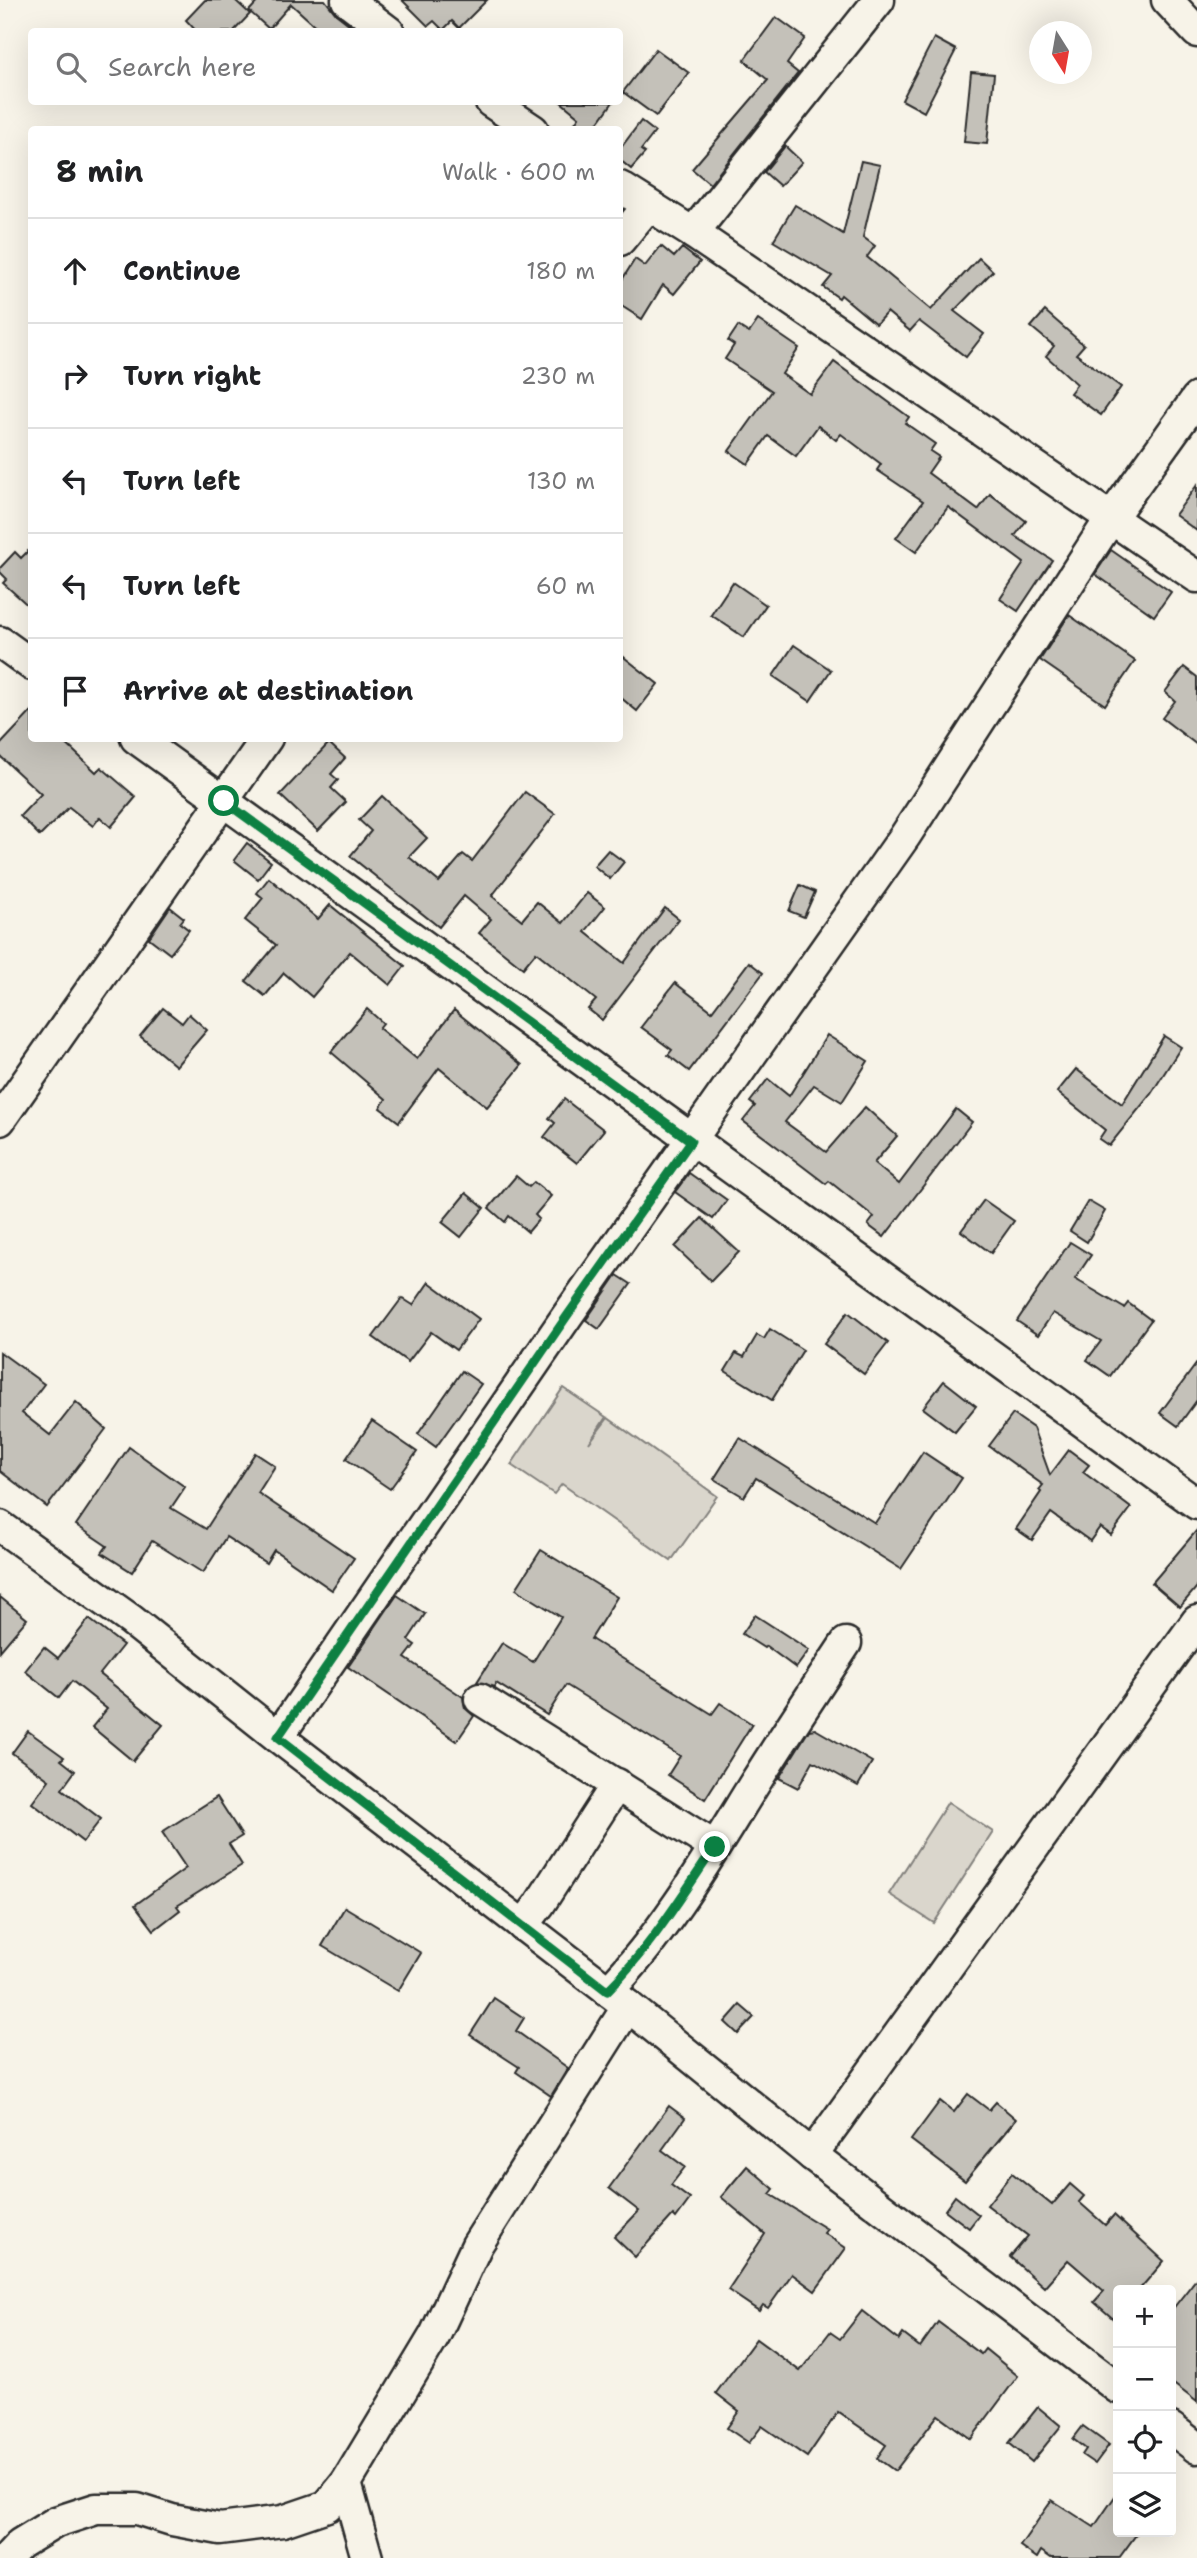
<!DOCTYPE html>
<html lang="en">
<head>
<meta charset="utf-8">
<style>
	:root { --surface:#fff; --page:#f6f6f6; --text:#202124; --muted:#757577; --line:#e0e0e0 }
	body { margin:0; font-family:"Shantell Sans",sans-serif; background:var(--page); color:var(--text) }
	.controls { position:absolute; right:21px; bottom:21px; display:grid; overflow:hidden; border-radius:7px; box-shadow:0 7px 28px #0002 }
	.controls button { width:63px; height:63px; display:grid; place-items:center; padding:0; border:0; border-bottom:2px solid var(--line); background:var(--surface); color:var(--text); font:35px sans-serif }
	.compass { position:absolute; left:1029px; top:21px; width:63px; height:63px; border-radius:50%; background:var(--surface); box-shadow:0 7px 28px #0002; rotate:169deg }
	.stop { position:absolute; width:21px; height:21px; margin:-16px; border:5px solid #0b8043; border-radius:50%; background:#fff }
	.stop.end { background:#0b8043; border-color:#fff; box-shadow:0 2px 7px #0008 }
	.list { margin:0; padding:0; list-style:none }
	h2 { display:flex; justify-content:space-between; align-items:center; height:91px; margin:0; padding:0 28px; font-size:30px }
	h2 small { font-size:23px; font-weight:400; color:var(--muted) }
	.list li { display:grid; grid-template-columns:46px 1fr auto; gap:21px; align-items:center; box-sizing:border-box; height:105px; padding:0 28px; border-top:2px solid var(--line) }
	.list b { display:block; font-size:26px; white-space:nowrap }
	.list em { font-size:23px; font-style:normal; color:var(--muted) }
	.icon { flex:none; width:38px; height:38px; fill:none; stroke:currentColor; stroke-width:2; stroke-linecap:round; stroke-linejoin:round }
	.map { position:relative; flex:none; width:1197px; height:2558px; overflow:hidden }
	.search { position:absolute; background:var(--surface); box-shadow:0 7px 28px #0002; left:28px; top:28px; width:595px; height:77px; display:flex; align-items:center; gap:18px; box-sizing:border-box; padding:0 24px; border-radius:7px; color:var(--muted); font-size:26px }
	.panel { position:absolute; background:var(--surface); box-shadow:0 7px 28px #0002; left:28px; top:126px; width:595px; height:616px; border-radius:7px }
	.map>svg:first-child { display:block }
</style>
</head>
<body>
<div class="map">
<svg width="1197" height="2558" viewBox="0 0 1197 2558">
	<rect width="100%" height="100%" fill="#f7f3e8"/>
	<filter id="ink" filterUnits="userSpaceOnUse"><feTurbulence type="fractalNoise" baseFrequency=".0143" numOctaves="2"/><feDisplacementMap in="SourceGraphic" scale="14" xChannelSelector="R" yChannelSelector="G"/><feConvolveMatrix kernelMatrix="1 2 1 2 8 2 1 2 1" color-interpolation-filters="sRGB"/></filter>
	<g filter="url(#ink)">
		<g fill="#dad6cc" stroke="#82807c" stroke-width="2">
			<polygon points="563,1388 606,1417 589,1443 608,1418 717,1496 671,1561 562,1484 554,1494 511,1465"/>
			<polygon points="948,1802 993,1832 934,1923 889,1894"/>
		</g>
		<g fill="#c4c1b9" stroke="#2b2b2b" stroke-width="2">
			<polygon points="205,0 235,0 250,14 233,32 197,32 186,20"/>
			<polygon points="259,0 325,0 336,14 359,32 322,32 291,4 269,29 249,11"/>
			<polygon points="402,0 487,0 459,28 452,21 443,30 434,21 428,26"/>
			<polygon points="776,17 805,38 787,64 798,73 710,184 692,169 768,80 744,60"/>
			<polygon points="934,38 956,50 924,112 902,100"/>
			<polygon points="656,49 689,73 656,116 623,92"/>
			<polygon points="971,72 994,74 987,144 964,142"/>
			<polygon points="561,102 613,102 593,130 570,130 579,117"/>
			<polygon points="641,121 655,132 641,150 645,153 631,169 620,160 620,149"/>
			<polygon points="785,146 802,162 780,186 764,172"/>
			<polygon points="861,161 880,165 863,237 875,246 867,257 931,310 979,258 993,271 954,311 984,334 966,357 919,321 910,331 887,312 876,324 841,295 839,298 823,287 832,276 773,241 795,205 843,234"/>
			<polygon points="661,246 674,257 682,248 700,262 674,294 663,285 642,319 620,305 620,283 635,259 645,266"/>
			<polygon points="1045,311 1084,345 1076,354 1121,387 1101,415 1070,393 1077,384 1046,356 1054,346 1031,327"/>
			<polygon points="758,320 799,348 782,374 810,394 834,362 909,417 905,423 935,444 930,451 939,457 928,473 978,510 990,494 1026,521 1015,536 1052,560 1018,611 1000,599 1024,563 948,507 916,552 896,538 923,501 877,470 881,464 841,434 836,440 818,426 796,456 768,436 748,464 729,451 772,391 725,359 734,345 728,341 738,326 749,333"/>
			<polygon points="1197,485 1197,531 1175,515"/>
			<polygon points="32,547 32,609 3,583 7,579 0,572 0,568 15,552 21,558"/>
			<polygon points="1111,550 1171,592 1154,616 1095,574"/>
			<polygon points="733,582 766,605 744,637 711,615"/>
			<polygon points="1069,615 1135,661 1105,705 1040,660"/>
			<polygon points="794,645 831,670 810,701 773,676"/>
			<polygon points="620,654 658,684 637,711 620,697"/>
			<polygon points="1184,667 1197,677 1197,745 1162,718 1175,701 1165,692"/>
			<polygon points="32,711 32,738 60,738 96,772 101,767 136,797 111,827 100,817 93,826 69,807 40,836 20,816 41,794 0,756 0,745"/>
			<polygon points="329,743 345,758 331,774 338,780 331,788 346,802 318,831 280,795"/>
			<polygon points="525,792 555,814 492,896 522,920 537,902 563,923 587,893 605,907 585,932 624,963 665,908 679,919 602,1020 588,1009 596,1000 536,952 523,968 479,933 491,919 464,896 439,927 350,856 371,831 359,820 382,796 427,838 409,857 439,882 463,854 472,861"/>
			<polygon points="247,843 271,862 258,879 234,860"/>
			<polygon points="608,850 624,862 610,879 594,866"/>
			<polygon points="269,878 318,919 330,905 405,966 390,985 350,952 312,997 284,973 265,996 246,981 276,945 245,920 263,898 257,893"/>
			<polygon points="800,885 815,892 804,917 789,911"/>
			<polygon points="170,907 184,918 180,923 189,930 170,954 149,938"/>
			<polygon points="749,962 763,973 689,1071 668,1055 672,1050 641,1027 675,983 712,1011"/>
			<polygon points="163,1008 182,1023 189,1014 207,1030 176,1066 140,1036"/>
			<polygon points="367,1009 383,1023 379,1028 417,1059 454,1010 522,1065 487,1107 439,1068 399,1122 380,1108 386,1099 331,1052"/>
			<polygon points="827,1035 868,1061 842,1102 814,1085 785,1122 826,1152 865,1107 897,1136 874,1163 899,1184 956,1109 972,1122 884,1237 868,1225 874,1217 829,1181 826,1184 743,1121 755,1106 750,1102 768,1079 789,1096"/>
			<polygon points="1164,1036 1181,1047 1151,1094 1109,1146 1099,1139 1105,1130 1057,1092 1076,1069 1122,1104"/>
			<polygon points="564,1099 604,1130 577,1163 544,1137 555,1123 549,1118"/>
			<polygon points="689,1173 727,1200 713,1219 675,1192"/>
			<polygon points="516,1176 529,1187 534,1182 551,1196 535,1215 539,1219 528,1232 509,1216 505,1222 489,1208"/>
			<polygon points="466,1193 484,1208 461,1237 442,1222"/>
			<polygon points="984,1200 1014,1221 991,1253 961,1231"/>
			<polygon points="1088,1201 1105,1211 1087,1242 1070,1231"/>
			<polygon points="702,1218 739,1252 711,1281 675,1247"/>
			<polygon points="1070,1242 1091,1255 1075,1279 1124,1308 1128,1303 1151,1320 1110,1376 1087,1360 1101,1341 1053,1313 1038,1335 1017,1321"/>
			<polygon points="617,1275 631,1284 599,1329 586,1320"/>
			<polygon points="429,1282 479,1319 456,1350 431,1332 408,1362 373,1337 402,1298 413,1305"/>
			<polygon points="848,1312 888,1343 864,1374 824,1344"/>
			<polygon points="770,1329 803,1350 772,1400 725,1371 736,1353 744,1357 757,1335 764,1339"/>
			<polygon points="0,1352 44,1384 22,1413 50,1435 76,1402 106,1429 47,1507 0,1471"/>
			<polygon points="1197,1363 1197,1400 1178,1426 1160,1413"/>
			<polygon points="462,1371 481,1384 436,1447 418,1434"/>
			<polygon points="944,1381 976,1406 955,1432 923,1408"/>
			<polygon points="1013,1414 1033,1428 1050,1475 1069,1450 1089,1465 1083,1472 1131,1508 1111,1535 1100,1527 1090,1541 1051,1513 1032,1540 1016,1529 1041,1492 1039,1490 1043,1485 989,1446"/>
			<polygon points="372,1421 417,1452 390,1489 346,1459"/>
			<polygon points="740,1438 875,1523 923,1452 962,1478 901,1569 756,1478 744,1497 714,1479"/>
			<polygon points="129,1447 185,1487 171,1508 206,1529 255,1453 275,1466 258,1493 354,1558 332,1590 274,1550 266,1563 226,1537 203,1573 152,1541 132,1572 102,1553 107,1546 76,1525"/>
			<polygon points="1197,1530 1197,1587 1180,1607 1152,1583"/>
			<polygon points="541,1550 617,1597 591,1639 712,1714 720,1703 752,1724 705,1799 668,1775 680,1756 566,1685 547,1715 496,1683 494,1687 477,1682 502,1643 533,1662 561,1617 516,1589"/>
			<polygon points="397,1595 425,1614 408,1640 415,1645 405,1658 463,1697 465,1708 474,1716 457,1741 348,1667"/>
			<polygon points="0,1597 27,1619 0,1651"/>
			<polygon points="755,1615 809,1650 796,1668 766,1646 764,1648 742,1634"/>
			<polygon points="89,1619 123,1645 100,1674 163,1725 133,1761 92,1727 107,1709 72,1681 59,1698 25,1671 44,1647 58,1658"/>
			<polygon points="815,1729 872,1762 858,1786 813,1761 798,1788 779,1778 809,1730"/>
			<polygon points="28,1731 64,1757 61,1760 75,1771 62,1789 101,1819 83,1842 32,1803 49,1780 12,1753"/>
			<polygon points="217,1797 242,1836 229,1844 242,1865 177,1906 180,1910 154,1930 135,1905 186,1868 162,1832"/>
			<polygon points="345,1907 421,1953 398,1991 322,1946"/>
			<polygon points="494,1998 524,2018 516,2031 568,2068 551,2096 516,2072 519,2067 470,2035"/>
			<polygon points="740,2005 754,2017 738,2034 725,2022"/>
			<polygon points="968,2094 989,2110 996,2102 1016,2119 965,2181 911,2140 940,2101 954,2112"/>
			<polygon points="669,2106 685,2118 662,2150 685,2167 671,2185 690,2199 676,2218 673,2215 635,2257 614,2237 639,2211 609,2188"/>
			<polygon points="747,2166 774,2189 770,2194 827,2229 824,2233 846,2248 815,2291 792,2274 768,2308 763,2305 759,2311 728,2290 765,2234 721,2197"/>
			<polygon points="1012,2173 1052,2205 1070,2184 1084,2196 1079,2202 1105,2225 1114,2215 1164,2261 1139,2290 1118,2290 1118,2323 1094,2302 1104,2291 1068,2260 1044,2287 1010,2257 1028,2236 987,2205"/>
			<polygon points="955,2196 979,2215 969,2228 945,2210"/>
			<polygon points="1197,2278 1197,2402 1171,2382 1171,2311"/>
			<polygon points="862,2311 899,2340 903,2334 920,2347 938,2322 981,2354 985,2349 1018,2376 971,2439 938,2415 895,2471 877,2458 886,2445 838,2412 807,2457 762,2426 749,2443 727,2428 739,2411 716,2393 756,2339 800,2371 830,2332 840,2339"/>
			<polygon points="1038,2407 1061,2426 1032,2462 1009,2443"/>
			<polygon points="1083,2426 1109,2445 1095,2464 1082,2455 1086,2449 1073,2439"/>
			<polygon points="1118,2492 1118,2532 1138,2532 1119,2558 1051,2558 1041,2551 1037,2558 1020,2546 1052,2500 1094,2527"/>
		</g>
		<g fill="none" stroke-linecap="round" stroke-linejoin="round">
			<defs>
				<g id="minor">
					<polyline points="347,0 389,32"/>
					<polyline points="1167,0 1197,32"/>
					<polyline points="491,102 533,130"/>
					<polyline points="620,187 693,233 1197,577"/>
					<polyline points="693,233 879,0"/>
					<polyline points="620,240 648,206"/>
					<polyline points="0,642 32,665"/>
					<polyline points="136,738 1197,1504"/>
					<polyline points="0,1120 267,738"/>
					<polyline points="0,1526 131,1620 278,1737 628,2006 812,2155 1118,2388"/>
					<polyline points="480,1699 715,1847"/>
					<polyline points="278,1737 567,1316 905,836 1111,518 1197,398"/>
					<polyline points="523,1926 539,1905 617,1784"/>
					<path d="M608,1991C666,1931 709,1857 753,1786C783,1738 815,1690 846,1643"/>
					<polyline points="812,2155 1197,1621"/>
					<polyline points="1171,2428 1197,2448"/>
					<polyline points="346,2483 367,2558"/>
					<polyline points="7,2558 20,2544 56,2522 96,2509 137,2509 172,2520 220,2529 283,2521 327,2506 346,2483 435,2335 477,2245 628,2006"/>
				</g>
			</defs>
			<use href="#minor" stroke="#2b2b2b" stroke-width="35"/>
			<use href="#minor" stroke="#f7f3e8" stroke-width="30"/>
		</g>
	</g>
	<g fill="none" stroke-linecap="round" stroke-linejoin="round" filter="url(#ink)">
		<path stroke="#0b8043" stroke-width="9" d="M224,801L691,1141L567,1316L278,1737L607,1991C650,1948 681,1897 715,1847"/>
	</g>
</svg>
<div class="controls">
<button>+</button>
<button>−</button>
<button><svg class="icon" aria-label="locate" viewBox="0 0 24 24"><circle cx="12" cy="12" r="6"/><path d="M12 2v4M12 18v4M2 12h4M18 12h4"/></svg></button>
<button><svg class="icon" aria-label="layers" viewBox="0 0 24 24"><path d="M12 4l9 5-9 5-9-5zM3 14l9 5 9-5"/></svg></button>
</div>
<svg class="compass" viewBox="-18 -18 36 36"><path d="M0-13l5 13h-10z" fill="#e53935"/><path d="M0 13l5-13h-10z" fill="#757577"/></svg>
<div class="stop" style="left:224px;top:801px"></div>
<div class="stop end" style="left:715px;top:1847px"></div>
<div class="search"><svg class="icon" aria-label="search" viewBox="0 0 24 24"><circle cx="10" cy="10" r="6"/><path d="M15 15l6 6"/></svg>Search here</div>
<section class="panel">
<h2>8 min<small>Walk · 600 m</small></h2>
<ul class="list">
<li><svg class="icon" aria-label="ahead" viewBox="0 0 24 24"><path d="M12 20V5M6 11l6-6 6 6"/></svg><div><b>Continue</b></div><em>180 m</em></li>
<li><svg class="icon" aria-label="right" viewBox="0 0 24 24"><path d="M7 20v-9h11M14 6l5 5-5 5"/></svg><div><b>Turn right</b></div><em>230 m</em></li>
<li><svg class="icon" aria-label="left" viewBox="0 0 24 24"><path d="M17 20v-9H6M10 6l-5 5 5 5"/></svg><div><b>Turn left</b></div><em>130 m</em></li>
<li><svg class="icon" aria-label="left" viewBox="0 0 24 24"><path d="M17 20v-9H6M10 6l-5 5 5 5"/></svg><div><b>Turn left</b></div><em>60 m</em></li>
<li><svg class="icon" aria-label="arrive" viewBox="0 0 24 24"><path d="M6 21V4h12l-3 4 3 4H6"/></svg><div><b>Arrive at destination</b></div></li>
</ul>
</section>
</div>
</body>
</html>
